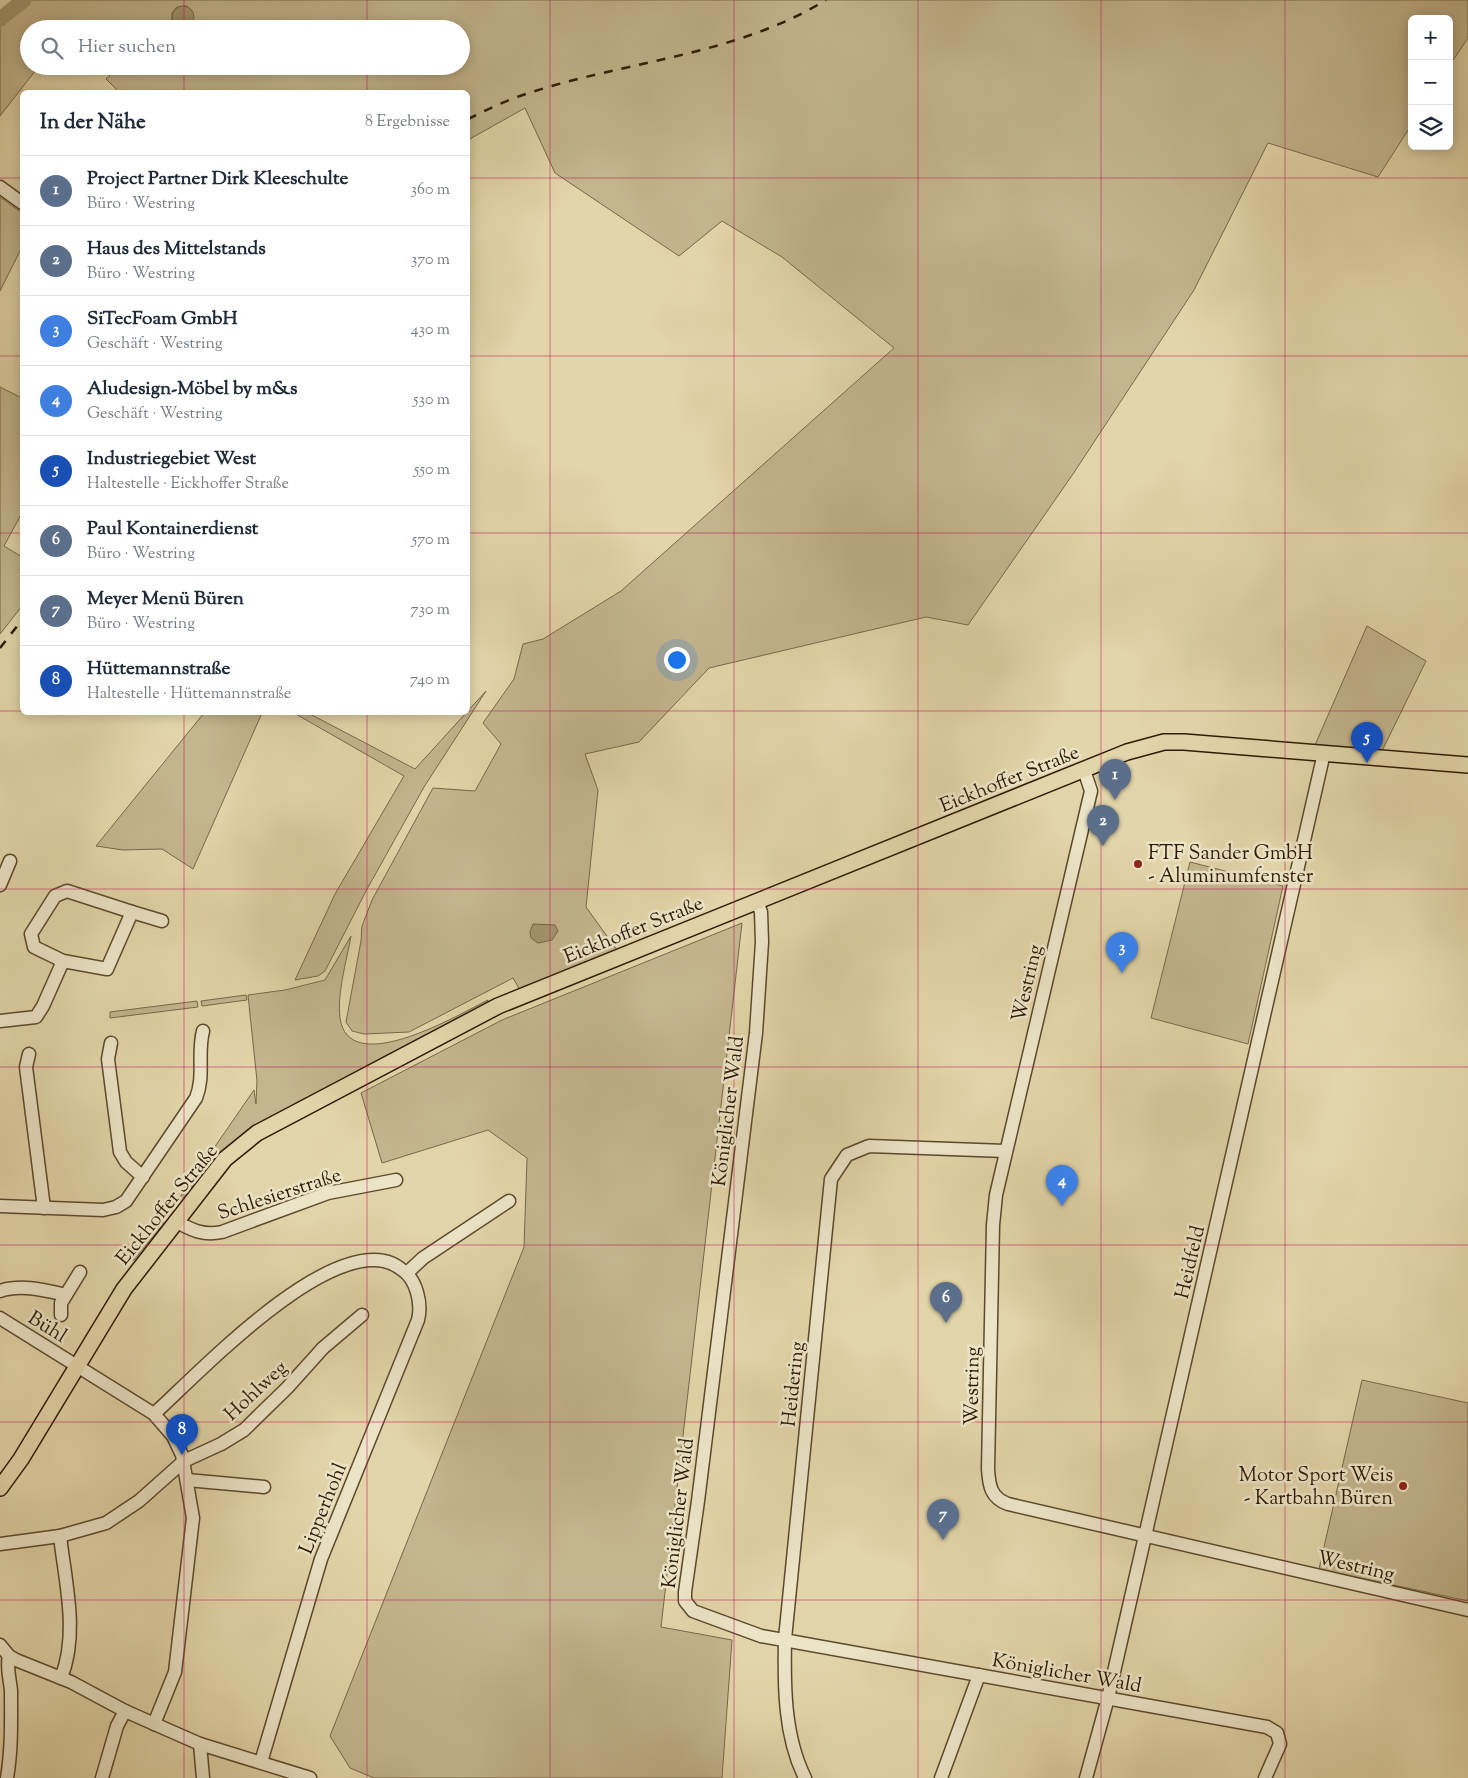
<!DOCTYPE html>
<html lang="de">
<head>
<meta charset="utf-8">
<style>
	:root { --surface:#fff; --page:#f2f2f3; --text:#1f2937; --muted:#747a83; --line:#e0e1e3; --accent:#b45309 }
	body { margin:0; font-family:"Sorts Mill Goudy",serif; background:var(--page); color:var(--text) }
	.controls { position:absolute; right:15px; top:15px; display:grid; overflow:hidden; border-radius:8px; box-shadow:0 2px 12px #0003 }
	.controls button { width:45px; height:45px; display:grid; place-items:center; padding:0; border:0; border-bottom:1px solid var(--line); background:var(--surface); color:var(--text); font:25px sans-serif }
	.you { position:absolute; left:676px; top:659px; width:18px; height:18px; margin:-12px; border:4px solid #fff; border-radius:50%; background:#1a73e8; box-shadow:0 0 0 8px #1a73e833 }
	.badge { display:grid; place-items:center; width:32px; height:32px; border-radius:50%; background:var(--accent); color:#fff; font-size:16px; font-weight:700 }
	.pin { position:absolute; translate:-50% -41px; filter:drop-shadow(0 1px 2px #0008) }
	.pin::after { content:''; position:absolute; top:26px; width:18px; height:15px; background:inherit; clip-path:polygon(0 0,100% 0,50% 100%) }
	.list { margin:0; padding:0; list-style:none }
	h2 { display:flex; justify-content:space-between; align-items:center; height:65px; margin:0; padding:0 20px; font-size:21px }
	h2 small { font-size:16px; font-weight:400; color:var(--muted) }
	.list li { display:grid; grid-template-columns:32px 1fr auto; gap:15px; align-items:center; box-sizing:border-box; height:70px; padding:0 20px; border-top:1px solid var(--line) }
	.list b { display:block; font-size:19px; white-space:nowrap }
	.list p { margin:0; font-size:16px; white-space:nowrap; color:var(--muted) }
	.list em { font-size:16px; font-style:normal; color:var(--muted) }
	.icon { flex:none; width:28px; height:28px; fill:none; stroke:currentColor; stroke-width:2; stroke-linecap:round; stroke-linejoin:round }
	.map { position:relative; flex:none; width:1468px; height:1778px; overflow:hidden }
	.search { position:absolute; background:var(--surface); box-shadow:0 2px 12px #0003; left:20px; top:20px; width:450px; height:55px; display:flex; align-items:center; gap:12px; box-sizing:border-box; padding:0 18px; border-radius:28px; color:var(--muted); font-size:19px }
	.panel { position:absolute; background:var(--surface); box-shadow:0 2px 12px #0003; left:20px; top:90px; width:450px; height:625px; border-radius:8px }
	.map>svg:first-child { display:block }
</style>
</head>
<body>
<div class="map">
<svg width="1468" height="1778" viewBox="0 0 1468 1778">
	<rect width="100%" height="100%" fill="#e2d5a9"/>
	<filter id="stains"><feTurbulence type="fractalNoise" baseFrequency=".004" numOctaves="4"/><feColorMatrix values="0 0 0 0 .2 0 0 0 0 .09 0 0 0 0 .02 0 0 0 .5 -.17"/></filter>
	<radialGradient id="worn" r=".72"><stop offset=".6" stop-color="#630" stop-opacity="0"/><stop offset="1" stop-color="#630" stop-opacity=".3"/></radialGradient>
	<g fill="#c3b58d" stroke="#786848" fill-rule="evenodd">
		<path d="M30,0H1468V38L1449,66V19H1412V124L1378,177L1268,143L1194,290L1073,474L968,625L926,617L709,668L639,742L585,754L598,790L586,907L617,950L521,992L513,978L409,1032L364,1034L352,1031L346,1022L361,941L362,926L372,900L433,788L475,791L501,744L483,723L514,679L523,644L543,639L621,591L894,348L782,257L722,221L679,256L555,173L525,108L468,140V92H119L106,79L120,66H461V29H29V66H39L0,116V23ZM187,6L192,11L193,21L188,27L180,28L172,21V13L177,7Z"/>
		<polygon points="0,197 22,213 22,247 0,291"/>
		<polygon points="0,387 22,398 22,513 4,546 22,557 22,606 0,634"/>
		<polygon points="1367,626 1426,661 1382,751 1378,752 1315,745"/>
		<polygon points="486,691 424,787 366,891 325,971 318,976 295,980 335,894 404,776 294,713 308,713 415,769"/>
		<polygon points="204,713 262,713 193,869 162,849 123,850 96,846"/>
		<polygon points="1190,862 1283,886 1248,1044 1151,1018"/>
		<polygon points="742,923 661,1627 732,1640 722,1778 374,1778 350,1768 330,1736 524,1247 527,1158 488,1130 382,1163 361,1093 502,1020"/>
		<path d="M351,936C347,959 335,1000 341,1023C355,1076 460,1014 488,1000L482,1010L252,1131L184,1202L178,1200L254,1090L256,1104L257,1081L248,995L285,990L325,980Z"/>
		<polygon points="246,995 247,1000 202,1006 201,1001"/>
		<polygon points="197,1001 198,1007 110,1018 110,1012"/>
		<polygon points="160,1222 164,1223 134,1260 129,1260"/>
		<polygon points="1362,1380 1468,1403 1468,1601 1319,1569"/>
	</g>
	<g fill="#a59570" stroke="#756444">
		<circle cx="183" cy="17" r="11"/>
		<polygon points="533,924 555,925 558,931 552,940 538,943 531,938 530,932"/>
	</g>
	<g fill="none" stroke-linecap="round" stroke-linejoin="round">
		<polyline stroke="#a59570" stroke-width="15" points="0,19 24,0"/>
		<defs>
			<g id="minor">
				<polyline points="0,187 22,203"/>
				<path d="M1084,770L1091,791L996,1195L993,1225L988,1469C989,1486 991,1498 1008,1504L1468,1610"/>
				<polyline points="0,885 10,861"/>
				<polyline points="757,901 761,912 762,942 756,1033 698,1501 685,1592 685,1601 693,1611 761,1636 1267,1727 1277,1733 1280,1744 1265,1778"/>
				<polyline points="132,912 162,921"/>
				<polyline points="0,1021 36,1017 43,1006 63,961 107,969 132,912 67,891 55,896 31,934 34,947 63,961"/>
				<polyline points="111,1043 108,1059 120,1152 126,1162 143,1177"/>
				<polyline points="29,1054 26,1067 44,1208"/>
				<path d="M0,1206L103,1210L116,1207L126,1201L196,1098C205,1076 197,1054 203,1031"/>
				<path d="M175,1221C192,1230 203,1236 222,1232L328,1193L396,1180"/>
				<polyline points="407,1273 423,1258 509,1201"/>
				<path d="M0,1291C21,1284 44,1290 66,1295"/>
				<polyline points="61,1315 61,1303 80,1272"/>
				<polyline points="0,1318 154,1414 173,1436 182,1455 193,1518 175,1672 154,1724"/>
				<path d="M154,1414C201,1371 317,1248 384,1261C390,1262 397,1266 401,1269C417,1279 422,1304 418,1320L321,1559L261,1762"/>
				<polyline points="187,1480 264,1487"/>
				<path d="M60,1536C65,1581 79,1634 61,1678"/>
				<polyline points="0,1544 60,1536 106,1523 139,1501 184,1461 221,1444 244,1430 287,1388 323,1348 362,1315"/>
				<polyline points="0,1645 9,1656 16,1660 71,1682 125,1711 200,1744 310,1778"/>
				<polyline points="200,1744 203,1778"/>
				<path d="M7,1778C12,1748 11,1721 11,1691C10,1679 6,1667 9,1656"/>
				<polyline points="102,1778 117,1726 125,1711"/>
				<path d="M805,1778C784,1736 784,1685 785,1639L831,1179L847,1155L869,1146L1005,1151"/>
				<polyline points="941,1778 979,1675"/>
				<polyline points="1086,1778 1108,1698 1324,753"/>
			</g>
			<polyline id="major" points="0,1488 21,1459 124,1289 225,1159 257,1133 498,1006 1127,752 1164,742 1184,742 1468,765"/>
		</defs>
		<use href="#minor" stroke="#5b492c" stroke-width="15"/>
		<use href="#major" stroke="#2e1a02" stroke-width="18"/>
		<use href="#minor" stroke="#ece4c7" stroke-width="12"/>
		<use href="#major" stroke="#e2d5a9" stroke-width="15"/>
		<g stroke="#2e1a02" stroke-width="2.5" stroke-dasharray="9 9" stroke-linecap="butt">
			<path d="M468,119C485,111 502,102 520,96C621,61 733,57 826,0"/>
			<polyline points="0,648 22,620"/>
		</g>
	</g>
	<path fill="none" stroke="#c2185b" stroke-width="1" stroke-opacity="0.55" d="M184,0V29M367,0V29M550,0V1778M734,0V1778M918,0V1778M1101,0V1778M1285,0V1778M184,66V92M367,66V92M0,178H22M468,178H1468M0,356H22M468,356H1468M0,533H22M468,533H1468M0,711H22M468,711H1468M184,712V1778M367,712V1778M0,889H1468M0,1067H1468M0,1245H1468M0,1422H1468M0,1600H1468"/>
	<g fill="#8f2418" stroke="#ece4c7" stroke-width="2">
		<circle cx="1138" cy="864" r="5"/>
		<circle cx="1403" cy="1486" r="5"/>
	</g>
	<g text-anchor="middle" stroke-width="5" stroke-linejoin="round" paint-order="stroke">
		<g font-size="20" fill="#2e1a02" stroke="#ece4c7">
			<text transform="translate(1009 778) rotate(-22)" y="7">Eickhoffer Straße</text>
			<text transform="translate(633 929) rotate(-22)" y="7">Eickhoffer Straße</text>
			<text transform="translate(1026 983) rotate(-77)" y="7">Westring</text>
			<text transform="translate(727 1111) rotate(-83)" y="7">Königlicher Wald</text>
			<text transform="translate(279 1193) rotate(-18)" y="7">Schlesierstraße</text>
			<text transform="translate(166 1204) rotate(-51)" y="7">Eickhoffer Straße</text>
			<text transform="translate(1189 1262) rotate(-77)" y="7">Heidfeld</text>
			<text transform="translate(48 1326) rotate(32)" y="7">Bühl</text>
			<text transform="translate(792 1384) rotate(-84)" y="7">Heidering</text>
			<text transform="translate(971 1386) rotate(-89)" y="7">Westring</text>
			<text transform="translate(255 1390) rotate(-43)" y="7">Hohlweg</text>
			<text transform="translate(322 1508) rotate(-68)" y="7">Lipperhohl</text>
			<text transform="translate(677 1513) rotate(-83)" y="7">Königlicher Wald</text>
			<text transform="translate(1356 1565) rotate(13)" y="7">Westring</text>
			<text transform="translate(1067 1672) rotate(10)" y="7">Königlicher Wald</text>
		</g>
		<g font-size="20" fill="#2e1a02" stroke="#ece4c7" text-anchor="start">
			<text x="1148" y="859">FTF Sander GmbH<tspan x="1148" dy="23">- Aluminumfenster</tspan></text>
			<text x="1393" y="1481" text-anchor="end">Motor Sport Weis<tspan x="1393" dy="23">- Kartbahn Büren</tspan></text>
		</g>
	</g>
	<rect width="100%" height="100%" filter="url(#stains)"/>
	<rect width="100%" height="100%" fill="url(#worn)"/>
</svg>
<div class="controls">
<button>+</button>
<button>−</button>
<button><svg class="icon" aria-label="layers" viewBox="0 0 24 24"><path d="M12 4l9 5-9 5-9-5zM3 14l9 5 9-5"/></svg></button>
</div>
<div class="you"></div>
<div class="pin badge" style="left:1115px;top:800px;background:#5c6f8a">1</div>
<div class="pin badge" style="left:1103px;top:846px;background:#5c6f8a">2</div>
<div class="pin badge" style="left:1122px;top:973px;background:#3f7fe0">3</div>
<div class="pin badge" style="left:1062px;top:1206px;background:#3f7fe0">4</div>
<div class="pin badge" style="left:1367px;top:763px;background:#1a4fb4">5</div>
<div class="pin badge" style="left:946px;top:1323px;background:#5c6f8a">6</div>
<div class="pin badge" style="left:943px;top:1540px;background:#5c6f8a">7</div>
<div class="pin badge" style="left:182px;top:1455px;background:#1a4fb4">8</div>
<div class="search"><svg class="icon" aria-label="search" viewBox="0 0 24 24"><circle cx="10" cy="10" r="6"/><path d="M15 15l6 6"/></svg>Hier suchen</div>
<section class="panel">
<h2>In der Nähe<small>8 Ergebnisse</small></h2>
<ul class="list">
<li><span class="badge" style="background:#5c6f8a">1</span><div><b>Project Partner Dirk Kleeschulte</b><p>Büro · Westring</p></div><em>360 m</em></li>
<li><span class="badge" style="background:#5c6f8a">2</span><div><b>Haus des Mittelstands</b><p>Büro · Westring</p></div><em>370 m</em></li>
<li><span class="badge" style="background:#3f7fe0">3</span><div><b>SiTecFoam GmbH</b><p>Geschäft · Westring</p></div><em>430 m</em></li>
<li><span class="badge" style="background:#3f7fe0">4</span><div><b>Aludesign-Möbel by m&amp;s</b><p>Geschäft · Westring</p></div><em>530 m</em></li>
<li><span class="badge" style="background:#1a4fb4">5</span><div><b>Industriegebiet West</b><p>Haltestelle · Eickhoffer Straße</p></div><em>550 m</em></li>
<li><span class="badge" style="background:#5c6f8a">6</span><div><b>Paul Kontainerdienst</b><p>Büro · Westring</p></div><em>570 m</em></li>
<li><span class="badge" style="background:#5c6f8a">7</span><div><b>Meyer Menü Büren</b><p>Büro · Westring</p></div><em>730 m</em></li>
<li><span class="badge" style="background:#1a4fb4">8</span><div><b>Hüttemannstraße</b><p>Haltestelle · Hüttemannstraße</p></div><em>740 m</em></li>
</ul>
</section>
</div>
</body>
</html>
